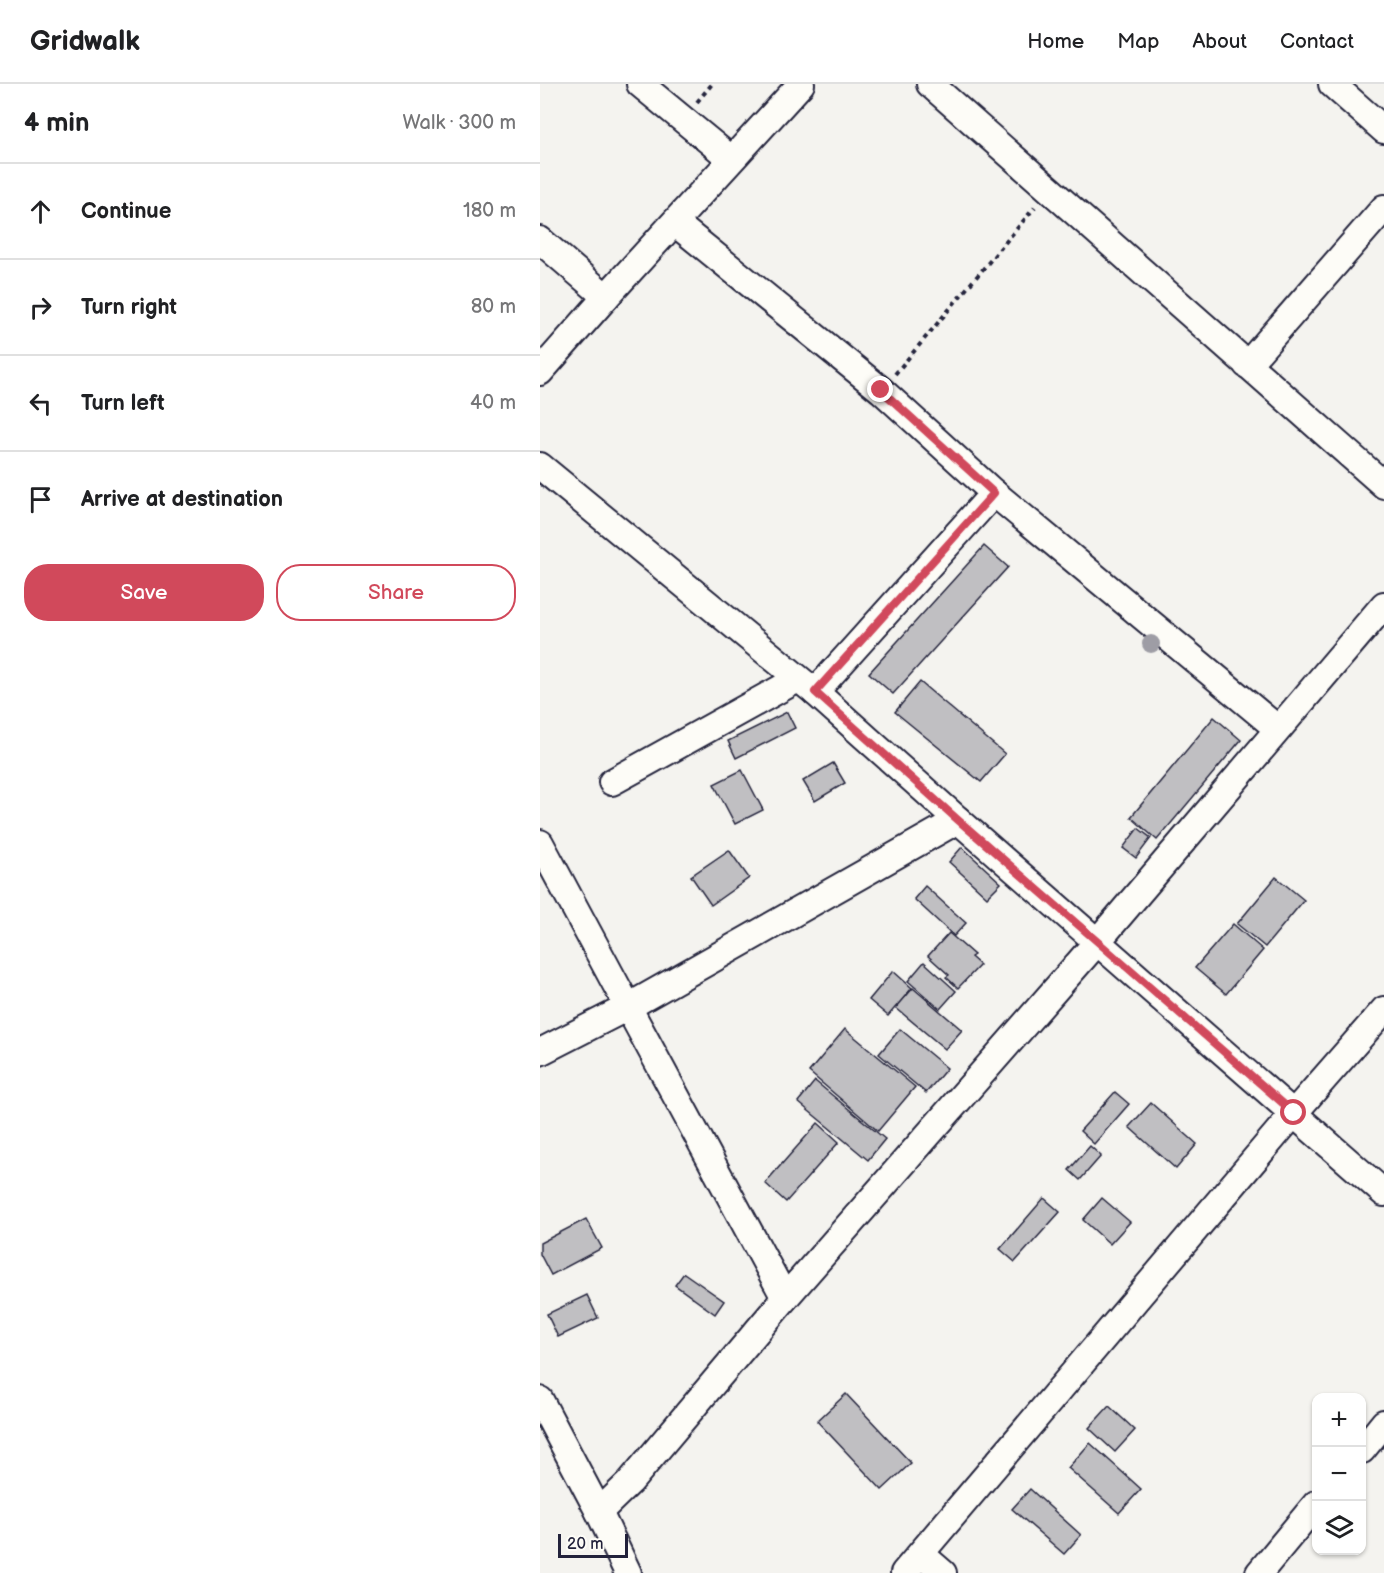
<!DOCTYPE html>
<html lang="en">
<head>
<meta charset="utf-8">
<style>
	:root { --surface:#fff; --page:#f6f6f6; --text:#202124; --muted:#757577; --line:#e0e0e0; --accent:#d1495b }
	body { margin:0; font-family:"Balsamiq Sans",sans-serif; background:var(--page); color:var(--text) }
	.controls { position:absolute; right:18px; bottom:18px; display:grid; overflow:hidden; border-radius:12px; box-shadow:0 2px 4px #0004 }
	.controls button { width:54px; height:54px; display:grid; place-items:center; padding:0; border:0; border-bottom:2px solid var(--line); background:var(--surface); color:var(--text); font:30px sans-serif }
	.scale { position:absolute; left:18px; bottom:15px; width:70px; box-sizing:border-box; padding-left:6px; border:3px solid #22223b; border-top:0; font-size:16px; line-height:21px; white-space:nowrap; color:#22223b; -webkit-text-stroke:4px #fdfcf7; paint-order:stroke }
	.stop { position:absolute; width:18px; height:18px; margin:-14px; border:4px solid #d1495b; border-radius:50%; background:#fff }
	.stop.end { background:#d1495b; border-color:#fff; box-shadow:0 2px 6px #0008 }
	.list { margin:0; padding:0; list-style:none }
	h2 { display:flex; justify-content:space-between; align-items:center; height:78px; margin:0; padding:0 24px; font-size:26px }
	h2 small { font-size:20px; font-weight:400; color:var(--muted) }
	.list li { display:grid; grid-template-columns:39px 1fr auto; gap:18px; align-items:center; box-sizing:border-box; height:96px; padding:0 24px; border-top:2px solid var(--line) }
	.list b { display:block; font-size:22px; white-space:nowrap }
	.list em { font-size:20px; font-style:normal; color:var(--muted) }
	.actions { display:flex; gap:12px; padding:18px 24px }
	.actions a { flex:1; padding:14px 0; border:2px solid var(--accent); border-radius:24px; text-align:center; font-size:21px; color:var(--accent) }
	.actions .main { background:var(--accent); color:#fff }
	.icon { flex:none; width:33px; height:33px; fill:none; stroke:currentColor; stroke-width:2; stroke-linecap:round; stroke-linejoin:round }
	.map { position:relative; flex:none; width:844px; height:1489px; overflow:hidden }
	header { display:flex; align-items:center; gap:36px; box-sizing:border-box; height:84px; padding:0 30px; background:var(--surface); border-bottom:2px solid var(--line) }
	header strong { font-size:28px }
	nav { display:flex; gap:33px; margin-inline-start:auto; font-size:21px }
	main { display:flex }
	aside { flex:1; background:var(--surface) }
	.map>svg:first-child { display:block }
</style>
</head>
<body>
<header>
<strong>Gridwalk</strong>
<nav><a>Home</a><a>Map</a><a>About</a><a>Contact</a></nav>
</header>
<main>
<aside>
<h2>4 min<small>Walk · 300 m</small></h2>
<ul class="list">
<li><svg class="icon" aria-label="ahead" viewBox="0 0 24 24"><path d="M12 20V5M6 11l6-6 6 6"/></svg><div><b>Continue</b></div><em>180 m</em></li>
<li><svg class="icon" aria-label="right" viewBox="0 0 24 24"><path d="M7 20v-9h11M14 6l5 5-5 5"/></svg><div><b>Turn right</b></div><em>80 m</em></li>
<li><svg class="icon" aria-label="left" viewBox="0 0 24 24"><path d="M17 20v-9H6M10 6l-5 5 5 5"/></svg><div><b>Turn left</b></div><em>40 m</em></li>
<li><svg class="icon" aria-label="arrive" viewBox="0 0 24 24"><path d="M6 21V4h12l-3 4 3 4H6"/></svg><div><b>Arrive at destination</b></div></li>
</ul>
<div class="actions"><a class="main">Save</a><a>Share</a></div>
</aside>
<div class="map">
<svg width="844" height="1489" viewBox="0 0 844 1489">
	<rect width="100%" height="100%" fill="#f4f3ef"/>
	<filter id="ink" filterUnits="userSpaceOnUse"><feTurbulence type="fractalNoise" baseFrequency=".0167" numOctaves="2"/><feDisplacementMap in="SourceGraphic" scale="12" xChannelSelector="R" yChannelSelector="G"/><feConvolveMatrix kernelMatrix="1 2 1 2 8 2 1 2 1" color-interpolation-filters="sRGB"/></filter>
	<g filter="url(#ink)">
		<g fill="#c0bfc2" stroke="#22223b" stroke-width="1.5">
			<polygon points="444,462 468,483 353,610 329,589"/>
			<polygon points="380,598 465,670 441,698 355,628"/>
			<polygon points="247,628 255,644 196,674 188,657"/>
			<polygon points="674,633 701,656 617,756 591,733"/>
			<polygon points="293,679 305,699 275,717 263,697"/>
			<polygon points="202,686 223,726 195,740 174,700"/>
			<polygon points="598,744 611,754 596,774 583,764"/>
			<polygon points="422,763 461,799 447,813 409,778"/>
			<polygon points="189,766 209,794 171,821 151,792"/>
			<polygon points="736,793 764,816 725,863 697,840"/>
			<polygon points="385,802 426,839 414,852 374,815"/>
			<polygon points="693,840 723,866 686,910 655,884"/>
			<polygon points="409,849 434,871 431,873 440,881 418,904 406,893 409,891 388,872"/>
			<polygon points="384,878 416,907 400,925 368,897"/>
			<polygon points="353,887 372,904 348,932 329,916"/>
			<polygon points="373,904 422,946 405,965 356,924"/>
			<polygon points="305,945 375,1003 338,1047 269,988"/>
			<polygon points="360,945 407,984 386,1009 339,970"/>
			<polygon points="275,997 345,1055 328,1076 258,1018"/>
			<polygon points="575,1008 589,1020 554,1060 540,1047"/>
			<polygon points="611,1019 657,1060 636,1085 589,1043"/>
			<polygon points="278,1039 299,1058 246,1118 225,1099"/>
			<polygon points="550,1062 561,1072 540,1096 529,1086"/>
			<polygon points="504,1114 520,1128 475,1178 460,1165"/>
			<polygon points="562,1114 590,1138 570,1160 543,1136"/>
			<polygon points="46,1135 62,1164 11,1191 0,1170 0,1159"/>
			<polygon points="144,1189 184,1217 175,1230 135,1201"/>
			<polygon points="47,1211 58,1234 18,1253 7,1230"/>
			<polygon points="306,1310 371,1379 342,1406 277,1337"/>
			<polygon points="569,1322 595,1346 575,1368 549,1344"/>
			<polygon points="550,1359 601,1405 579,1429 528,1384"/>
			<polygon points="490,1405 541,1451 524,1470 472,1425"/>
		</g>
		<g fill="none" stroke-linecap="round" stroke-linejoin="round">
			<defs>
				<g id="minor">
					<polyline points="100,0 191,75"/>
					<path d="M390,0C542,133 692,268 844,401"/>
					<polyline points="792,0 844,46"/>
					<polyline points="135,139 341,306 454,409 738,645"/>
					<polyline points="0,156 66,213"/>
					<polyline points="707,281 844,124"/>
					<polyline points="0,288 66,213 261,0"/>
					<polyline points="0,382 275,608 418,736 844,1109"/>
					<polyline points="275,608 454,409"/>
					<polyline points="72,698 258,595"/>
					<polyline points="0,759 88,923 245,1214"/>
					<polyline points="0,968 88,923 418,736"/>
					<polyline points="0,1316 59,1428 88,1489"/>
					<polyline points="822,1366 844,1339"/>
					<polyline points="59,1428 90,1398 245,1214 557,858 844,521"/>
					<polyline points="381,1470 403,1489"/>
					<polyline points="364,1489 754,1029 844,926"/>
					<polyline points="719,1489 776,1420"/>
				</g>
			</defs>
			<use href="#minor" stroke="#22223b" stroke-width="30"/>
			<g stroke="#22223b" stroke-width="4" stroke-dasharray="4.5 4.5" stroke-linecap="butt">
				<polyline points="157,18 172,0"/>
				<polyline points="355,290 495,123"/>
			</g>
			<use href="#minor" stroke="#fdfcf7" stroke-width="26"/>
		</g>
		<circle fill="#9e9da5" cx="611" cy="560" r="9"/>
	</g>
	<g fill="none" stroke-linecap="round" stroke-linejoin="round" filter="url(#ink)">
		<polyline stroke="#d1495b" stroke-width="8" points="341,306 454,409 275,608 418,736 754,1029"/>
	</g>
</svg>
<div class="controls">
<button>+</button>
<button>−</button>
<button><svg class="icon" aria-label="layers" viewBox="0 0 24 24"><path d="M12 4l9 5-9 5-9-5zM3 14l9 5 9-5"/></svg></button>
</div>
<div class="scale">20 m</div>
<div class="stop" style="left:754px;top:1029px"></div>
<div class="stop end" style="left:341px;top:306px"></div>
</div>
</main>
</body>
</html>
